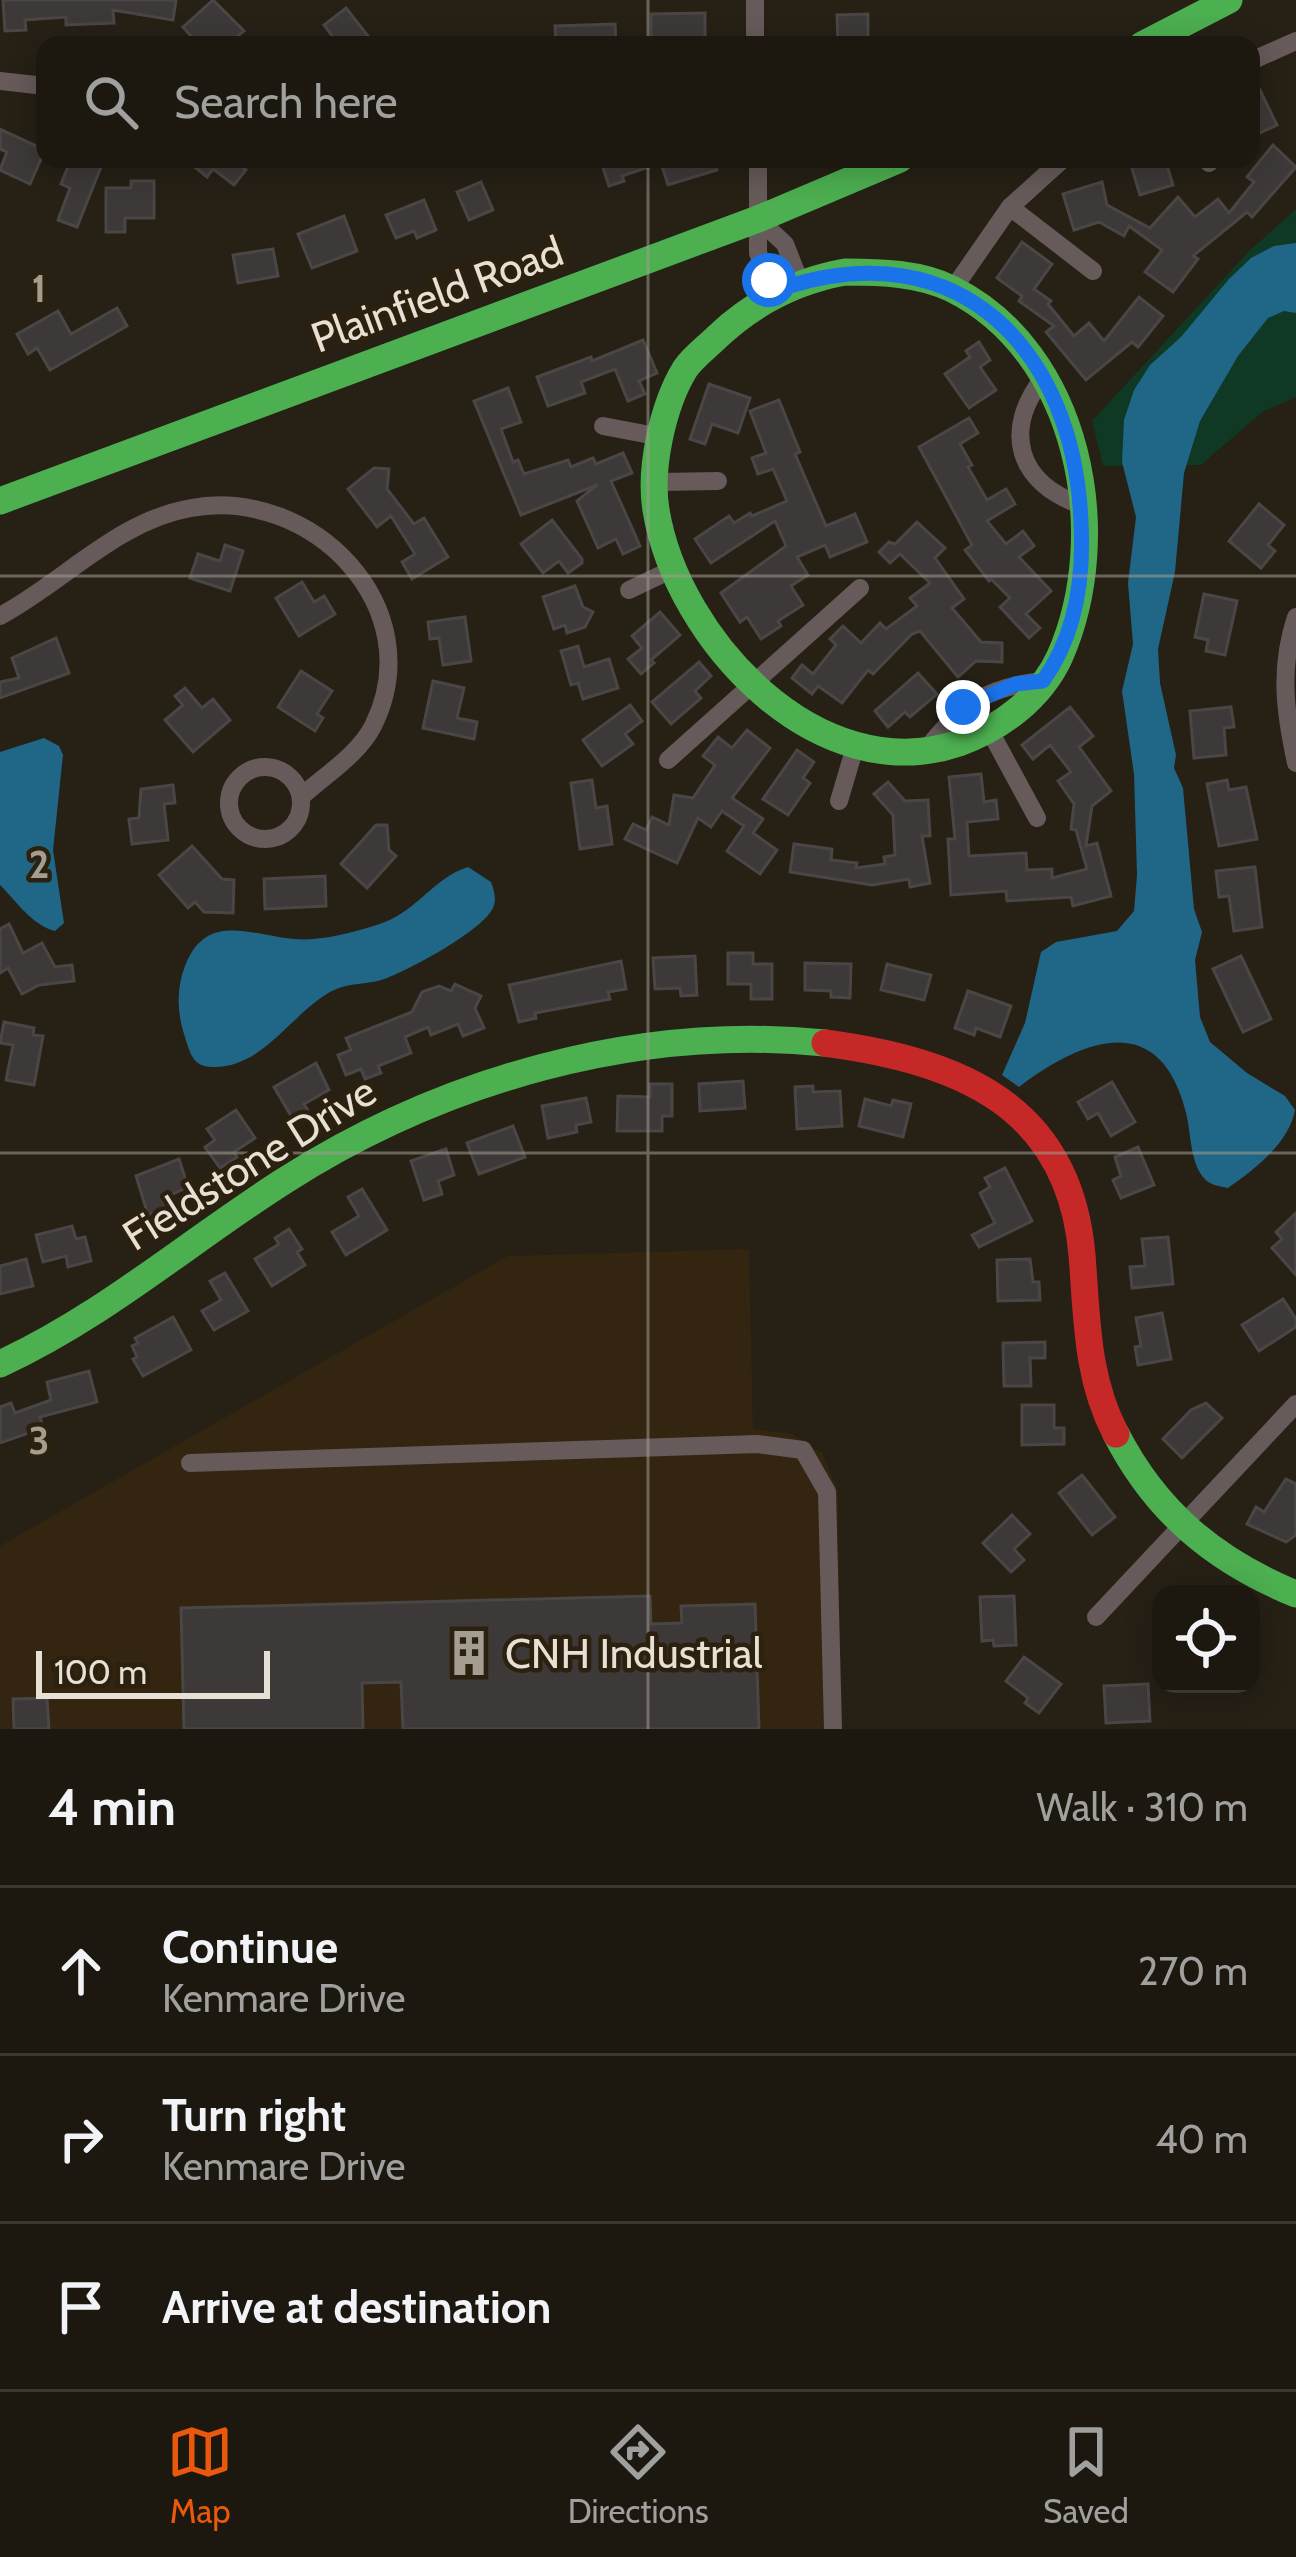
<!DOCTYPE html>
<html lang="en">
<head>
<meta charset="utf-8">
<style>
	:root { --surface:#1c1810; --page:#252119; --text:#f1f3f6; --muted:#a0a09f; --line:#3a3730; --accent:#ea580c }
	body { margin:0; font-family:Cabin,sans-serif; background:var(--page); color:var(--text) }
	.controls { position:absolute; right:36px; bottom:36px; display:grid; overflow:hidden; border-radius:24px; box-shadow:0 6px 30px #0003 }
	.controls button { width:108px; height:108px; display:grid; place-items:center; padding:0; border:0; border-bottom:3px solid var(--line); background:var(--surface); color:var(--text); font:60px sans-serif }
	.scale { position:absolute; left:36px; bottom:30px; width:234px; box-sizing:border-box; padding-left:12px; border:6px solid #e7e0d5; border-top:0; font-size:33px; line-height:42px; white-space:nowrap; color:#e7e0d5; -webkit-text-stroke:9px #2c210f; paint-order:stroke }
	.stop { position:absolute; width:36px; height:36px; margin:-27px; border:9px solid #1a73e8; border-radius:50%; background:#fff }
	.stop.end { background:#1a73e8; border-color:#fff; box-shadow:0 3px 12px #0008 }
	.list { margin:0; padding:0; list-style:none }
	h2 { display:flex; justify-content:space-between; align-items:center; height:156px; margin:0; padding:0 48px; font-size:51px }
	h2 small { font-size:39px; font-weight:400; color:var(--muted) }
	.list li { display:grid; grid-template-columns:78px 1fr auto; gap:36px; align-items:center; box-sizing:border-box; height:168px; padding:0 48px; border-top:3px solid var(--line) }
	.list b { display:block; font-size:45px; white-space:nowrap }
	.list p { margin:0; font-size:39px; white-space:nowrap; color:var(--muted) }
	.list em { font-size:39px; font-style:normal; color:var(--muted) }
	.icon { flex:none; width:66px; height:66px; fill:none; stroke:currentColor; stroke-width:2; stroke-linecap:round; stroke-linejoin:round }
	.map { position:relative; flex:none; width:1296px; height:1729px; overflow:hidden }
	.search { position:absolute; background:var(--surface); box-shadow:0 6px 30px #0003; left:36px; right:36px; top:36px; height:132px; display:flex; align-items:center; gap:30px; box-sizing:border-box; padding:0 42px; border-radius:24px; color:var(--muted); font-size:45px }
	.sheet { height:660px; background:var(--surface) }
	nav { display:flex; justify-content:space-around; align-items:center; box-sizing:border-box; height:168px; border-top:3px solid var(--line); background:var(--surface); font-size:33px; color:var(--muted) }
	nav a { display:grid; justify-items:center; gap:6px }
	nav .on { color:var(--accent) }
	.map>svg:first-child { display:block }
</style>
</head>
<body>
<div class="map">
<svg width="1296" height="1729" viewBox="0 0 1296 1729">
	<rect width="100%" height="100%" fill="#262015"/>
	<polygon fill="#33250f" points="749,1249 753,1429 792,1434 822,1453 838,1490 841,1729 0,1729 0,1546 508,1256"/>
	<polygon fill="#0f3825" points="1296,209 1296,397 1262,412 1201,465 1103,466 1092,421 1249,251"/>
	<g fill="#206686">
		<path d="M1296,243V313L1284,311L1268,318L1238,356L1200,421L1184,473L1175,572L1158,649L1160,683L1176,755L1174,768L1183,788L1194,909L1202,932L1195,960L1200,1017L1210,1042L1247,1073L1285,1096L1295,1110C1289,1143 1255,1169 1228,1188C1218,1186 1209,1185 1203,1177C1190,1161 1191,1132 1186,1113C1160,1009 1084,1038 1019,1087L1002,1075L1025,1023L1041,952L1056,942L1117,931L1134,911L1137,875L1134,774L1122,691L1133,644L1128,583L1136,517L1122,462L1124,420L1134,390L1150,365L1181,337L1229,279L1251,258L1274,246Z"/>
		<path d="M44,738L59,746L63,755L53,850L64,923L55,931C32,925 16,901 0,885V752Z"/>
		<path d="M468,867L491,882C494,890 497,899 493,908C483,930 411,969 387,978C370,985 351,982 334,990C293,1010 264,1069 212,1067C193,1067 190,1053 185,1037C177,1014 176,989 185,966C209,903 264,944 313,939C337,937 363,930 385,922C417,910 435,877 468,867Z"/>
	</g>
	<g fill="#3d3938" stroke="#494645" stroke-width="3">
		<polygon points="3,0 176,0 173,20 113,10 114,23 66,25 66,17 25,20 26,30 5,31"/>
		<polygon points="213,0 244,31 227,45 199,45 183,27"/>
		<polygon points="346,8 375,45 339,45 324,25"/>
		<polygon points="705,13 705,45 651,45 651,14"/>
		<polygon points="868,14 868,45 838,45 837,15"/>
		<polygon points="615,24 616,45 556,45 555,26"/>
		<polygon points="1260,90 1277,125 1251,137 1251,94"/>
		<polygon points="0,129 45,150 30,184 0,170 7,152 0,149"/>
		<polygon points="1273,145 1296,167 1252,217 1247,212 1193,256 1198,259 1173,292 1145,272 1162,250 1129,226 1124,236 1099,222 1074,230 1063,194 1102,182 1107,205 1150,228 1178,197 1195,217 1218,199 1229,213 1254,182 1247,177"/>
		<polygon points="71,159 101,167 77,227 58,220 70,188 61,184"/>
		<polygon points="185,159 233,159 246,170 234,185 213,169 207,177"/>
		<polygon points="600,159 713,159 717,170 668,185 661,163 622,176 624,181 609,186"/>
		<polygon points="1129,159 1165,159 1173,185 1140,195"/>
		<polygon points="131,181 154,181 154,218 125,218 125,232 106,232 106,188 131,188"/>
		<polygon points="481,182 493,210 469,220 457,192"/>
		<polygon points="424,200 436,230 417,238 414,231 396,238 386,215"/>
		<polygon points="344,216 357,251 312,268 298,234"/>
		<polygon points="1022,242 1052,264 1034,289 1051,301 1048,304 1074,336 1089,323 1104,341 1139,297 1163,316 1138,347 1132,342 1086,380 1046,332 1054,326 1019,301 1022,296 997,278"/>
		<polygon points="273,249 278,276 238,283 233,255"/>
		<polygon points="117,308 127,326 50,370 37,348 28,354 17,334 58,311 71,334"/>
		<polygon points="643,340 657,373 639,381 645,394 628,401 615,369 581,382 585,393 548,406 537,377 591,357 592,361"/>
		<polygon points="979,342 990,360 980,367 996,390 969,408 945,374 970,357 966,351"/>
		<polygon points="709,384 750,398 738,433 712,424 705,444 690,439"/>
		<polygon points="508,388 521,422 501,429 513,462 518,460 524,474 568,460 571,467 593,458 596,464 623,453 632,473 611,481 640,546 623,554 616,539 598,548 577,501 597,485 521,515 474,401"/>
		<polygon points="779,400 800,452 795,454 826,526 855,514 867,542 830,557 825,545 797,557 808,575 791,586 803,605 778,621 781,626 761,639 747,617 740,622 721,593 786,546 775,521 711,563 695,539 729,516 734,523 750,513 752,516 787,501 773,469 758,474 752,458 766,453 750,411"/>
		<polygon points="969,418 978,433 960,444 972,465 968,467 987,500 1006,489 1015,504 987,521 1006,544 1023,531 1034,546 1019,557 1051,591 1026,614 1040,628 1029,638 1000,607 1010,598 991,579 989,581 965,550 972,545 919,447"/>
		<polygon points="374,468 389,469 387,489 414,524 424,518 448,557 412,579 402,562 415,554 391,516 377,527 348,489"/>
		<polygon points="1259,504 1284,525 1268,545 1275,551 1261,568 1229,541"/>
		<polygon points="552,520 582,559 582,563 568,573 559,561 543,573 521,544"/>
		<polygon points="917,522 945,548 935,558 964,599 952,608 981,642 1002,643 1002,662 976,661 958,677 920,631 912,634 873,674 868,670 842,703 818,686 812,694 792,678 802,665 813,674 836,645 830,639 843,626 861,643 880,623 886,629 917,606 910,598 930,583 900,554 890,563 879,552 889,542 895,544"/>
		<polygon points="225,545 243,551 230,591 190,578 198,554 220,561"/>
		<polygon points="302,582 314,602 324,596 335,614 299,636 276,598"/>
		<polygon points="575,586 583,607 593,612 585,627 567,633 565,625 554,629 543,597"/>
		<polygon points="1204,594 1237,601 1225,655 1206,651 1208,640 1195,637"/>
		<polygon points="660,612 680,635 651,660 654,663 641,674 628,659 642,648 632,636"/>
		<polygon points="465,617 471,661 443,665 439,638 430,639 428,622"/>
		<polygon points="56,638 69,673 0,698 0,682 19,678 12,658"/>
		<polygon points="578,646 584,667 609,659 618,688 583,699 578,683 571,685 561,651"/>
		<polygon points="699,662 711,676 695,691 701,698 671,724 652,702"/>
		<polygon points="301,671 332,691 317,714 323,718 315,731 278,707"/>
		<polygon points="918,673 937,694 910,717 905,712 888,727 875,711"/>
		<polygon points="433,681 464,688 457,718 477,722 474,739 423,728"/>
		<polygon points="185,688 202,708 213,699 230,720 193,752 165,720 183,705 175,696"/>
		<polygon points="630,705 642,721 625,734 633,744 602,766 583,740"/>
		<polygon points="1070,707 1093,736 1079,747 1111,791 1092,806 1086,846 1097,843 1111,896 1073,906 1071,897 1007,901 1006,891 951,895 948,839 955,839 949,777 981,774 984,802 996,800 998,819 967,822 969,856 1026,853 1027,870 1052,869 1052,878 1087,869 1076,830 1071,829 1074,804 1058,781 1071,772 1050,745 1033,759 1022,745"/>
		<polygon points="1231,707 1234,727 1224,728 1226,755 1194,758 1190,711"/>
		<polygon points="747,730 770,748 732,798 763,819 753,833 777,850 760,874 727,851 744,826 722,811 711,827 698,818 677,863 625,839 633,824 646,830 652,817 669,825 674,795 693,798 715,765 703,756 718,737 732,748"/>
		<polygon points="797,750 814,762 803,778 810,783 788,815 763,799"/>
		<polygon points="592,780 596,808 607,806 612,844 580,849 571,783"/>
		<polygon points="1227,780 1229,790 1246,787 1257,839 1219,846 1207,784"/>
		<polygon points="888,782 905,801 928,800 930,836 922,836 930,883 910,887 909,879 872,885 790,872 794,844 832,849 831,860 857,863 856,868 885,864 884,857 895,855 893,815 874,794"/>
		<polygon points="173,785 175,803 164,804 168,840 132,844 129,819 139,818 141,789"/>
		<polygon points="376,825 387,825 389,850 396,856 367,888 341,864"/>
		<polygon points="192,846 222,879 234,880 233,913 204,912 195,902 188,908 159,875"/>
		<polygon points="1255,867 1262,927 1234,931 1229,896 1219,897 1216,871"/>
		<polygon points="325,876 326,906 265,909 264,879"/>
		<polygon points="9,924 23,953 42,943 55,967 72,965 74,981 39,985 22,994 8,968 0,973 0,929"/>
		<polygon points="728,953 753,953 753,964 772,964 772,999 751,999 751,984 728,984"/>
		<polygon points="695,956 697,995 681,996 680,988 655,989 653,958"/>
		<polygon points="1241,956 1271,1019 1243,1032 1213,969"/>
		<polygon points="621,961 626,989 608,992 610,999 535,1013 536,1018 519,1022 509,985"/>
		<polygon points="805,963 851,964 850,998 831,997 831,991 805,990"/>
		<polygon points="887,964 931,975 924,1000 881,990"/>
		<polygon points="455,984 481,996 475,1008 484,1028 463,1036 458,1024 431,1035 428,1027 405,1037 411,1053 378,1066 381,1073 365,1079 361,1069 346,1075 338,1055 351,1050 346,1038 412,1012 422,992 439,986 451,991"/>
		<polygon points="968,991 1011,1006 1000,1037 976,1028 974,1035 955,1028"/>
		<polygon points="4,1022 34,1028 33,1035 43,1036 34,1085 6,1080 13,1045 0,1043"/>
		<polygon points="316,1063 329,1090 304,1104 309,1112 294,1121 274,1087"/>
		<polygon points="743,1081 745,1108 700,1111 699,1084"/>
		<polygon points="1112,1082 1135,1122 1111,1136 1098,1113 1088,1119 1078,1102"/>
		<polygon points="650,1084 672,1084 672,1116 662,1116 662,1131 617,1131 618,1096 650,1097"/>
		<polygon points="813,1086 813,1092 840,1091 842,1126 797,1129 795,1087"/>
		<polygon points="586,1098 591,1122 576,1125 577,1132 548,1138 542,1106"/>
		<polygon points="865,1099 891,1106 893,1100 911,1104 903,1137 859,1126"/>
		<polygon points="236,1110 255,1138 234,1152 237,1157 220,1168 205,1147 215,1140 207,1129"/>
		<polygon points="513,1126 525,1157 479,1174 467,1143"/>
		<polygon points="1138,1147 1154,1185 1121,1198 1113,1180 1121,1176 1115,1157"/>
		<polygon points="446,1149 454,1175 438,1181 442,1194 424,1200 411,1161"/>
		<polygon points="179,1159 188,1187 162,1199 166,1208 148,1215 136,1176"/>
		<polygon points="1005,1168 1032,1221 979,1247 972,1235 995,1223 980,1193 990,1187 985,1178"/>
		<polygon points="362,1189 387,1230 346,1255 332,1232 359,1216 348,1197"/>
		<polygon points="1296,1213 1296,1275 1272,1248 1282,1239 1276,1232"/>
		<polygon points="72,1226 76,1239 85,1237 91,1261 68,1267 66,1256 43,1262 36,1235"/>
		<polygon points="289,1229 302,1249 297,1252 305,1265 272,1286 255,1259 279,1244 275,1238"/>
		<polygon points="1168,1237 1173,1284 1132,1288 1130,1267 1145,1266 1142,1239"/>
		<polygon points="26,1259 33,1286 0,1294 0,1266"/>
		<polygon points="1030,1259 1033,1282 1039,1282 1040,1300 998,1301 997,1260"/>
		<polygon points="225,1273 248,1311 214,1330 202,1311 221,1300 210,1281"/>
		<polygon points="1283,1299 1296,1319 1296,1327 1259,1351 1242,1325"/>
		<polygon points="1162,1313 1171,1359 1138,1365 1135,1347 1141,1346 1136,1318"/>
		<polygon points="173,1317 191,1350 143,1376 133,1359 137,1357 132,1346 138,1343 135,1338"/>
		<polygon points="1045,1342 1045,1358 1030,1358 1031,1386 1004,1386 1003,1343"/>
		<polygon points="89,1371 97,1402 40,1417 43,1428 0,1443 0,1407 11,1403 15,1413 51,1400 47,1382"/>
		<polygon points="1206,1403 1222,1418 1182,1458 1163,1439 1191,1410"/>
		<polygon points="1022,1405 1054,1405 1054,1428 1064,1428 1064,1444 1022,1445"/>
		<polygon points="1082,1475 1115,1517 1092,1535 1059,1493"/>
		<polygon points="1286,1479 1296,1484 1296,1535 1286,1542 1247,1524 1256,1507 1264,1512"/>
		<polygon points="1012,1515 1030,1534 1014,1549 1024,1560 1011,1572 983,1543"/>
		<polygon points="650,1596 651,1624 682,1623 681,1606 755,1604 759,1729 403,1729 401,1682 362,1683 363,1729 184,1729 181,1608"/>
		<polygon points="1014,1596 1016,1645 994,1646 993,1640 982,1641 980,1597"/>
		<polygon points="1024,1657 1061,1684 1039,1713 1025,1703 1028,1698 1006,1681"/>
		<polygon points="1148,1684 1150,1721 1106,1723 1104,1686"/>
		<polygon points="47,1698 49,1729 14,1729 13,1699"/>
	</g>
	<g fill="none" stroke-linecap="round" stroke-linejoin="round">
		<g stroke="#665a5a" stroke-width="18">
			<polyline points="755,0 755,45"/>
			<polyline points="1251,61 1296,41"/>
			<polyline points="0,81 45,86"/>
			<polyline points="758,159 758,253 769,280 786,287 796,272 785,244 758,219"/>
			<polyline points="1208,159 1209,163"/>
			<polyline points="1010,207 1093,271"/>
			<polyline points="953,289 1010,207 1063,159"/>
			<path d="M1044,377C1002,430 1017,483 1081,505"/>
			<polyline points="603,426 661,437"/>
			<polyline points="659,482 718,481"/>
			<polyline points="629,590 675,568"/>
			<path d="M0,616C65,581 117,521 191,508C312,486 432,608 373,726C359,754 324,776 301,797"/>
			<path d="M1296,617C1279,668 1285,712 1296,763"/>
			<polyline points="991,733 1037,818"/>
			<path d="M924,752C960,706 984,687 1043,681"/>
			<polyline points="668,760 860,588"/>
			<circle cx="265" cy="803" r="36"/>
			<polyline points="839,801 855,747"/>
			<polyline points="190,1463 757,1444 803,1450 827,1492 833,1729"/>
			<polyline points="1096,1617 1296,1404"/>
		</g>
		<g stroke="#4caf50" stroke-width="27">
			<polyline points="1142,45 1229,0"/>
			<path d="M845,272C880,272 920,273 952,289C1079,352 1114,533 1060,656C1041,698 1001,728 959,743C818,791 677,639 656,510C649,468 663,405 685,369C693,357 707,347 717,337C754,302 795,281 845,272Z"/>
			<polyline points="0,501 758,219 900,159"/>
			<path d="M0,1364C104,1316 188,1242 284,1181C442,1080 637,1024 825,1043"/>
			<path d="M1116,1434C1156,1512 1215,1561 1296,1594"/>
		</g>
		<path stroke="#c62828" stroke-width="27" d="M825,1043C958,1061 1069,1104 1082,1255C1087,1316 1086,1378 1116,1434"/>
	</g>
	<g fill="none" stroke-linecap="round" stroke-linejoin="round">
		<path stroke="#1a73e8" stroke-width="15" d="M769,280L786,287C962,231 1075,353 1081,523C1084,578 1076,635 1043,681L1015,684L963,707"/>
	</g>
	<path fill="none" stroke="#a39d92" stroke-width="3" stroke-opacity="0.55" d="M648,0V45M648,159V1729M0,576H1296M0,1153H1296"/>
	<defs>
		<symbol id="building-bare" viewBox="-9 -9 18 18"><path d="M-4-6H4V6H1V3H-1V6H-4ZM-2.5-4.3h1.7v1.8h-1.7ZM.8-4.3h1.7v1.8H.8ZM-2.5-1h1.7V.8h-1.7ZM.8-1h1.7V.8H.8Z" fill="#a39d92" stroke="#2c210f" stroke-width="2.5" paint-order="stroke"/></symbol>
	</defs>
	<g fill-rule="evenodd">
		<use href="#building-bare" x="436" y="1620" width="66" height="66"/>
	</g>
	<g text-anchor="middle" stroke-width="9" stroke-linejoin="round" paint-order="stroke">
		<g font-size="42" fill="#e7e0d5" stroke="#2c210f">
			<text transform="translate(437 294) rotate(-20)" y="15">Plainfield Road</text>
			<text transform="translate(249 1163) rotate(-32)" y="15">Fieldstone Drive</text>
		</g>
		<g font-size="42" fill="#e7e0d5" stroke="#2c210f" text-anchor="start">
			<text x="505" y="1668">CNH Industrial</text>
		</g>
	</g>
	<g font-size="39" text-anchor="middle" font-weight="bold" fill="#a39d92" stroke="#2c210f" stroke-width="9" stroke-linejoin="round" paint-order="stroke">
		<text x="39" y="302">1</text>
		<text x="39" y="878">2</text>
		<text x="39" y="1454">3</text>
	</g>
</svg>
<div class="controls">
<button><svg class="icon" aria-label="locate" viewBox="0 0 24 24"><circle cx="12" cy="12" r="6"/><path d="M12 2v4M12 18v4M2 12h4M18 12h4"/></svg></button>
</div>
<div class="scale">100 m</div>
<div class="stop" style="left:769px;top:280px"></div>
<div class="stop end" style="left:963px;top:707px"></div>
<div class="search"><svg class="icon" aria-label="search" viewBox="0 0 24 24"><circle cx="10" cy="10" r="6"/><path d="M15 15l6 6"/></svg>Search here</div>
</div>
<section class="sheet">
<h2>4 min<small>Walk · 310 m</small></h2>
<ul class="list">
<li><svg class="icon" aria-label="ahead" viewBox="0 0 24 24"><path d="M12 20V5M6 11l6-6 6 6"/></svg><div><b>Continue</b><p>Kenmare Drive</p></div><em>270 m</em></li>
<li><svg class="icon" aria-label="right" viewBox="0 0 24 24"><path d="M7 20v-9h11M14 6l5 5-5 5"/></svg><div><b>Turn right</b><p>Kenmare Drive</p></div><em>40 m</em></li>
<li><svg class="icon" aria-label="arrive" viewBox="0 0 24 24"><path d="M6 21V4h12l-3 4 3 4H6"/></svg><div><b>Arrive at destination</b></div></li>
</ul>
</section>
<nav>
<a class="on"><svg class="icon" aria-label="map" viewBox="0 0 24 24"><path d="M3 6l6-2 6 2 6-2v14l-6 2-6-2-6 2zM9 4v14M15 6v14"/></svg>Map</a>
<a><svg class="icon" aria-label="directions" viewBox="0 0 24 24"><path d="M12 3l9 9-9 9-9-9zM9 14v-3h6M13 9l2 2-2 2"/></svg>Directions</a>
<a><svg class="icon" aria-label="saved" viewBox="0 0 24 24"><path d="M7 4h10v16l-5-4-5 4z"/></svg>Saved</a>
</nav>
</body>
</html>
